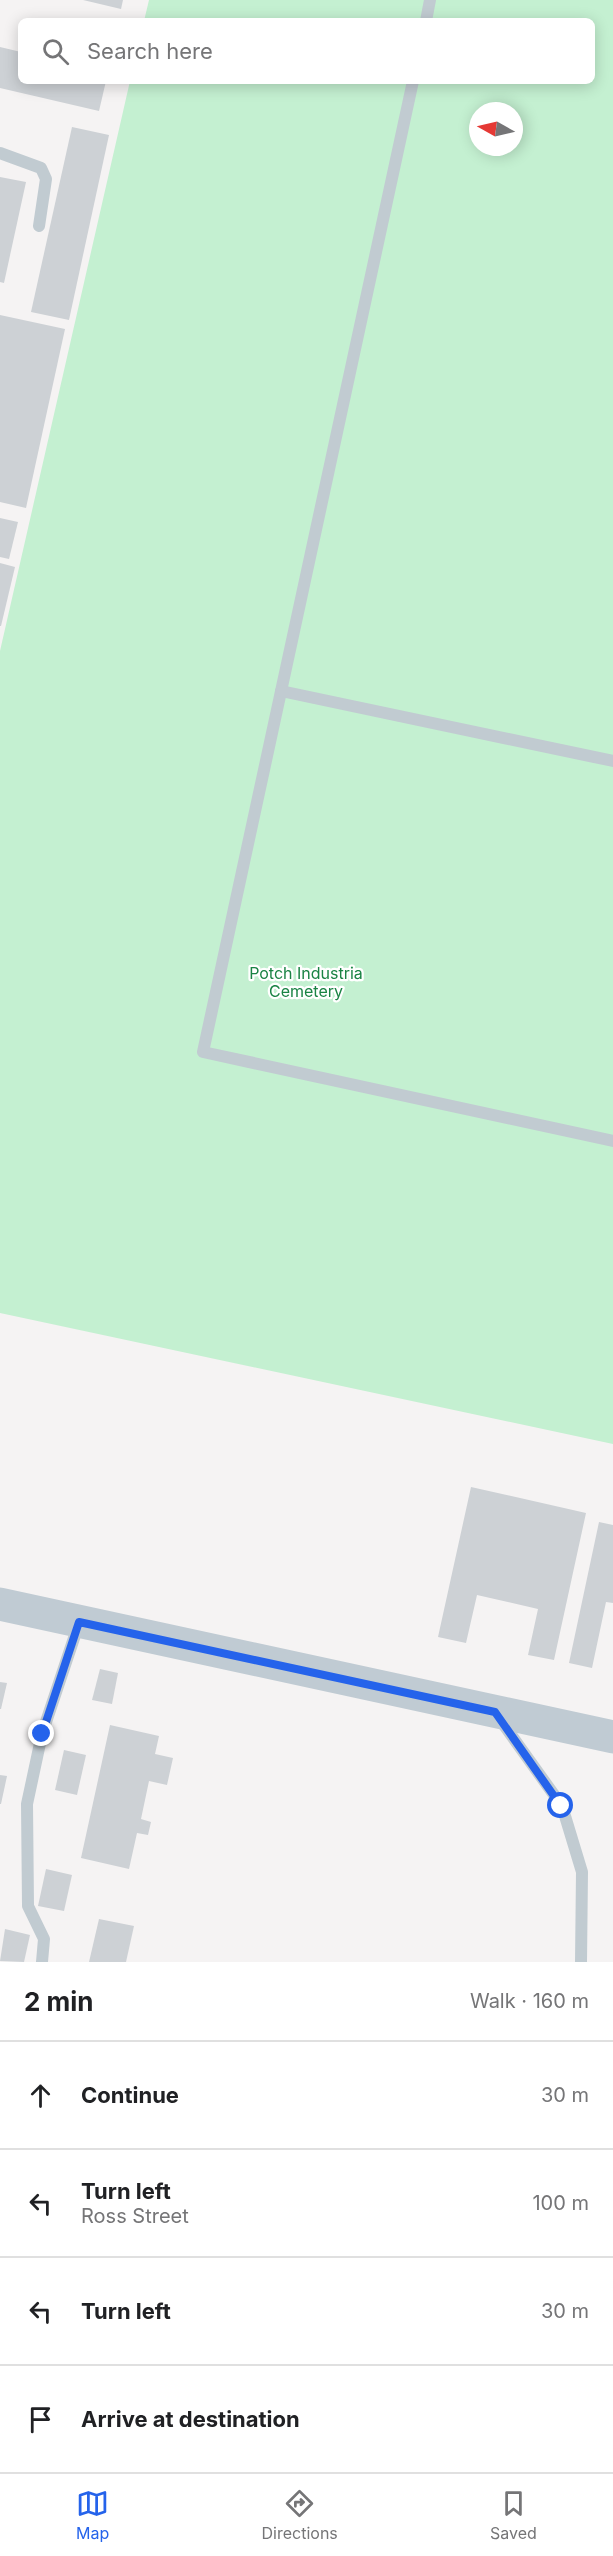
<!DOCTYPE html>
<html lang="en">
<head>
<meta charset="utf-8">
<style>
	:root { --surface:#fff; --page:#f6f6f6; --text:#202124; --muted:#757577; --line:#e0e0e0; --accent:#2563eb }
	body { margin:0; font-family:Inter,sans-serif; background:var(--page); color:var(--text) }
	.compass { position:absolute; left:469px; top:102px; width:54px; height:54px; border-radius:50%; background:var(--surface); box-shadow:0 3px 15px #0003; rotate:278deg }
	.stop { position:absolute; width:18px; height:18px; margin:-14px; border:4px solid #2563eb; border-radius:50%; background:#fff }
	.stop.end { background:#2563eb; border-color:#fff; box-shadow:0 2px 6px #0008 }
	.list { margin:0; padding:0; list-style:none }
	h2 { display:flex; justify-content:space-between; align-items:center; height:78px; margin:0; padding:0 24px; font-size:26px }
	h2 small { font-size:20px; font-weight:400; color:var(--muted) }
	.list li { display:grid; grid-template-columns:39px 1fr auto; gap:18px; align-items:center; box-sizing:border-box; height:108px; padding:0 24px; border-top:2px solid var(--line) }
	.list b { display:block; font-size:22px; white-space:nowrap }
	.list p { margin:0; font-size:20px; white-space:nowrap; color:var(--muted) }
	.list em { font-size:20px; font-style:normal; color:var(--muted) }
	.icon { flex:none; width:33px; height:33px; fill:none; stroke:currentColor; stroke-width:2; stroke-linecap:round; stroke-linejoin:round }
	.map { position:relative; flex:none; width:613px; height:1962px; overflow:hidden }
	.search { position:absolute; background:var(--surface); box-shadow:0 3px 15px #0003; left:18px; right:18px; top:18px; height:66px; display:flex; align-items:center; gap:15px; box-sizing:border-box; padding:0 21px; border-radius:9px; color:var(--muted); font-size:22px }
	.sheet { height:510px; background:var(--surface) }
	nav { display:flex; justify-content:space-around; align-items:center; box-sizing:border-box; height:84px; border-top:2px solid var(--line); background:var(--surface); font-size:16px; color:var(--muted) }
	nav a { display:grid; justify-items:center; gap:3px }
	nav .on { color:var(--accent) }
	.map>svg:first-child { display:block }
</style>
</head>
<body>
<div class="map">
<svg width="613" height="1962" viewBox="0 0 613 1962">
	<rect width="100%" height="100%" fill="#f5f3f3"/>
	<path fill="#c4f0d1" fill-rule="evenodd" d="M149,0H613V1444L0,1313V651L130,81H592V21H144ZM478,111H514V147H478Z"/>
	<g fill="#cdd1d5">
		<polygon points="83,0 123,0 121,9"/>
		<polygon points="0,47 21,52 21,81 106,81 99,111 0,88"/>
		<polygon points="72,127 109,135 69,320 31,312"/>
		<polygon points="0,177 26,182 4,283 0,282"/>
		<polygon points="0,315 65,329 26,508 0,502"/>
		<polygon points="0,518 18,522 9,559 0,557"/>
		<polygon points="0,563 15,567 1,626 0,626"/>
		<polygon points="471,1487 586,1513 554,1660 528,1655 538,1609 477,1595 466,1643 438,1637"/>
		<polygon points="599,1522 613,1525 613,1603 606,1602 592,1668 569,1663"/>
		<polygon points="100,1669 118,1673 112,1704 92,1700"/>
		<polygon points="0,1682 7,1683 1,1709 0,1709"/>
		<polygon points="110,1725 159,1736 155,1754 173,1758 167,1785 149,1781 141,1819 151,1822 148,1835 137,1833 129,1869 81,1858"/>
		<polygon points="64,1750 86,1755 77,1795 55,1790"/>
		<polygon points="0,1775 7,1776 1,1804 0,1804"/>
		<polygon points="46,1869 72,1875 64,1911 38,1906"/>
		<polygon points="99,1919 134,1926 126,1962 89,1962"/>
		<polygon points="5,1929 30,1935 24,1962 0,1961"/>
	</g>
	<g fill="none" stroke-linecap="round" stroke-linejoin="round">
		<g stroke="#c1cbd1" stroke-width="12">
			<polyline points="426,21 430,0"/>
			<polyline points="413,81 203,1052 613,1141"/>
			<polyline points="0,153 41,168 46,179 39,226"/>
			<polyline points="281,691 613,761"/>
			<polyline points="499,1718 562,1806 582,1872 581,1962"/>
			<polyline points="42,1962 44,1939 28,1906 27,1804 42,1734 79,1623"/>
		</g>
		<polyline stroke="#c0cbd3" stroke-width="33" points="0,1604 613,1737"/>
	</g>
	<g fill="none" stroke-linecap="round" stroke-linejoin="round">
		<polyline stroke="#2563eb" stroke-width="8" points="42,1734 79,1622 495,1712 561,1806"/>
	</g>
	<g text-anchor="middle" stroke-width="4.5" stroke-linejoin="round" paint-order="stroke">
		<g font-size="16" fill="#1a8344" stroke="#fff">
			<text x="306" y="979">Potch Industria<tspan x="306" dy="18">Cemetery</tspan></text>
		</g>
	</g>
</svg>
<svg class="compass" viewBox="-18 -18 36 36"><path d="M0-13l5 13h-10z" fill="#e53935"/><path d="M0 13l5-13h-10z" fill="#757577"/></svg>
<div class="stop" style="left:561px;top:1806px"></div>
<div class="stop end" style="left:42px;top:1734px"></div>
<div class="search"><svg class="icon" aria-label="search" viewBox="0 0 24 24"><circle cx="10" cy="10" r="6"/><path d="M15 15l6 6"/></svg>Search here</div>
</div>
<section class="sheet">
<h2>2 min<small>Walk · 160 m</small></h2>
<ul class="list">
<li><svg class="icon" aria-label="ahead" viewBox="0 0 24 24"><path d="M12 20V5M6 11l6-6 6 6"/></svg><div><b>Continue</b></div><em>30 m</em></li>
<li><svg class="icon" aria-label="left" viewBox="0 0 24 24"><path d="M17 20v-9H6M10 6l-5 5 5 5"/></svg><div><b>Turn left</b><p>Ross Street</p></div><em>100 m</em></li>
<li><svg class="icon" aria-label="left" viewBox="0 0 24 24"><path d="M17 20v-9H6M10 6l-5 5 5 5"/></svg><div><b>Turn left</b></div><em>30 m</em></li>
<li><svg class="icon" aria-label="arrive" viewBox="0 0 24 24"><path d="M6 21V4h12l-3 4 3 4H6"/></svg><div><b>Arrive at destination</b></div></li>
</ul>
</section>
<nav>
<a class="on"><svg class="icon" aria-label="map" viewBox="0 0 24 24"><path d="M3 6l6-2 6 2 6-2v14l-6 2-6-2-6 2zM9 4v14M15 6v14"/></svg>Map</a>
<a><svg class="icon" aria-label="directions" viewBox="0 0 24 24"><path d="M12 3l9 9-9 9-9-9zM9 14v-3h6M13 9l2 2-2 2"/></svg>Directions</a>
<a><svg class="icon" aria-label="saved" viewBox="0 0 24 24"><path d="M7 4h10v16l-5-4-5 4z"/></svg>Saved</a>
</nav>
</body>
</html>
